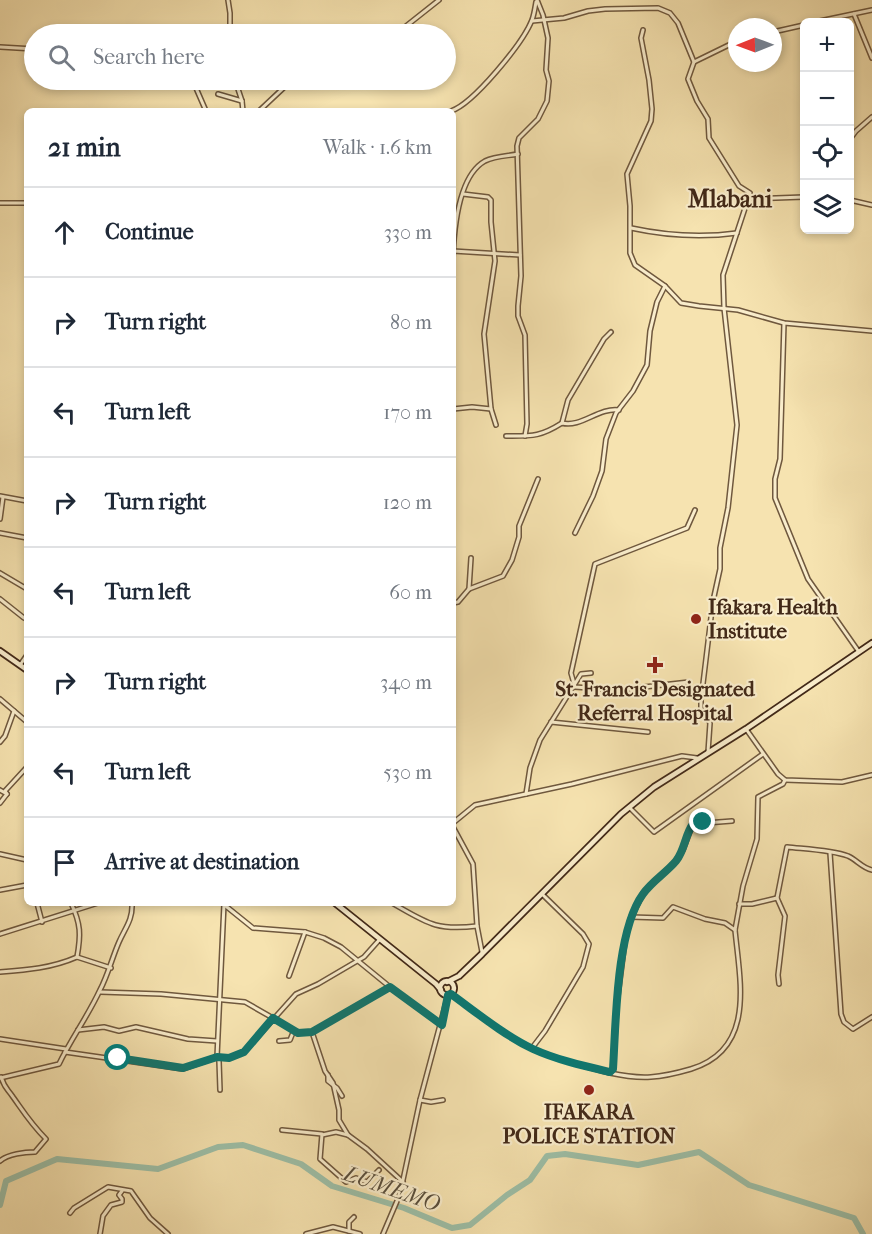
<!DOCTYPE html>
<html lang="en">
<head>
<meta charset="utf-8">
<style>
	:root { --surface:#fff; --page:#f6f6f7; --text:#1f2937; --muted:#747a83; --line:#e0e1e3 }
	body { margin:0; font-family:"IM FELL French Canon",serif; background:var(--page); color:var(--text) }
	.controls { position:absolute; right:18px; top:18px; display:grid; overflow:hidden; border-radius:9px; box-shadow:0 3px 9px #0003 }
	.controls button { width:54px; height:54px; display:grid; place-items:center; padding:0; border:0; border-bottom:2px solid var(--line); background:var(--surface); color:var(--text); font:30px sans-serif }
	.compass { position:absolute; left:728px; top:18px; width:54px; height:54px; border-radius:50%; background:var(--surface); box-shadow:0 3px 9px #0003; rotate:269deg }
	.stop { position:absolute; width:18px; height:18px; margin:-14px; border:4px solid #0f766e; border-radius:50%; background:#fff }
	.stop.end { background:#0f766e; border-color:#fff; box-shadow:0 2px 6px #0008 }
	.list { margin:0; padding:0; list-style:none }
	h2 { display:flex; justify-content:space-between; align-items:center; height:78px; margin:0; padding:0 24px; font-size:26px }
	h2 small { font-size:20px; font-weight:400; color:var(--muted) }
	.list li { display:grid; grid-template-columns:39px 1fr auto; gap:18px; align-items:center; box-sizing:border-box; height:90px; padding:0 24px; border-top:2px solid var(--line) }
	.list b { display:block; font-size:22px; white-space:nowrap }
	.list em { font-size:20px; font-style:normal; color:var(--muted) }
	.icon { flex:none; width:33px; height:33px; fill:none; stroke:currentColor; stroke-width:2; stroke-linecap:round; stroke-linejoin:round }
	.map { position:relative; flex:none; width:872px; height:1234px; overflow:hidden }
	.search { position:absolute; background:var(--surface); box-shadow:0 3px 9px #0003; left:24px; top:24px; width:432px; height:66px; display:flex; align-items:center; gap:15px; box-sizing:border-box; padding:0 21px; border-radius:33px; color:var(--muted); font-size:22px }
	.panel { position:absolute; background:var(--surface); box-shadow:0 3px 9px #0003; left:24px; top:108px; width:432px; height:798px; border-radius:9px }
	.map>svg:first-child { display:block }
</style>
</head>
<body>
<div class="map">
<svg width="872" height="1234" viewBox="0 0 872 1234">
	<rect width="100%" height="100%" fill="#f6e3b0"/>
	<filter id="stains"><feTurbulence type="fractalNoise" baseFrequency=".00333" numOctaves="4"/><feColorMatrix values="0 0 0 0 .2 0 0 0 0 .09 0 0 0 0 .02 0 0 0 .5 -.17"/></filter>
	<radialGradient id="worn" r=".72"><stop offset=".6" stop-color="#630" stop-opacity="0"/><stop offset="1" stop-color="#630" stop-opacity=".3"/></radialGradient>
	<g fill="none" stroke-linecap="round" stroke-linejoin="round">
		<polyline stroke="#9dbfa7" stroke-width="6" points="0,1205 6,1181 57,1159 158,1169 218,1147 243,1145 301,1164 332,1186 404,1208 452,1228 470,1225 507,1195 530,1180 547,1156 565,1154 638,1165 699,1152 749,1185 854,1218 863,1234"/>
		<defs>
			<g id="minor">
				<polyline points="228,0 230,13 230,34"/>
				<polyline points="854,14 872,58"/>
				<polyline points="532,21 564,18 588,11 605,9 658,8 670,13 678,23 694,62 688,79 697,101 708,119 709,138 739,186 750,193 723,275 724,308 737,425 728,508 720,548 720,569 713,601 701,700 701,709 710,723 708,752"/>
				<polyline points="815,22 872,10"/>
				<polyline points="643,30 641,38 649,80 652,109 651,121 627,174 630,206 630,253 635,265 665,286 681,303 699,306 738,310 784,323 872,331"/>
				<polyline points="773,32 804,25"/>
				<polyline points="396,34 439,0"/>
				<polyline points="0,47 34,49"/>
				<polyline points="694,62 737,41"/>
				<polyline points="187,80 196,88 206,111"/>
				<polyline points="235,80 242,101 243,111"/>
				<polyline points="218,94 242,101"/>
				<polyline points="259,111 292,80"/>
				<path d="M451,111C473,104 523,43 532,20C534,15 535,8 536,2"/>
				<polyline points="850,139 856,131 872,117"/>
				<polyline points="463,194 488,197 491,200 491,222 495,261 484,334 491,409 496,425"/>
				<polyline points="748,199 804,197"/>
				<polyline points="850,200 872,205"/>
				<polyline points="0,203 27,203"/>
				<path d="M631,228C668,236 700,238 737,233"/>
				<polyline points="453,251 520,255"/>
				<path d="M453,258C454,230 458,176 485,161C495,156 507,156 518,154"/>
				<polyline points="784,323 780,459 775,479 775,498 808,579 859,652"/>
				<polyline points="453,409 472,407 491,409"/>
				<polyline points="562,423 568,400 604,339 611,332"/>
				<path d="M506,436C532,436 540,437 562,423C581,428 599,407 619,410"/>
				<polyline points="525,436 527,424 525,335 518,316 518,306 521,276 517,146 519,138 538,119 547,101 549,81 546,70 548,38 543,15 537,0"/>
				<polyline points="0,496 27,501"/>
				<polyline points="0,519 3,497"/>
				<polyline points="0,533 27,538"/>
				<polyline points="575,533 593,496 602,471 606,439 616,413 633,391 647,365 650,331 657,302 665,286"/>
				<polyline points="0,573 27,589"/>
				<polyline points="469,589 471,558"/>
				<polyline points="0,599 24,618"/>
				<polyline points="453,603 458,602 469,589 503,576 512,560 519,537 519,526 538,479"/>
				<polyline points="20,665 27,655"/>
				<polyline points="689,682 617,690 575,687 571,673 595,564 687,528 695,510"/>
				<polyline points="0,699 27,722"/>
				<polyline points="551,722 648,732"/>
				<polyline points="746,729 778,774 785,780 842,782 872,775"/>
				<polyline points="0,742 5,736 14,711"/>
				<polyline points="0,790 7,794 0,803"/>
				<polyline points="7,794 5,791 27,767"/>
				<polyline points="526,794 530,768 540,740 581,674 591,673"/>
				<polyline points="629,807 654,832 763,754"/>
				<polyline points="453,823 475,805 572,784 682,756 697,758"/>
				<polyline points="453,827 473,864 477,926 482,952"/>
				<polyline points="830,853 841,1014 844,1022 853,1029 872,1017"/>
				<polyline points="0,854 27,860"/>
				<polyline points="0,890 27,885"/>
				<polyline points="37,903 42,922"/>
				<path d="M71,903C81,924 81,935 77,957"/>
				<polyline points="222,903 253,928 305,932 324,938 341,947 390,987 442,1025"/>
				<path d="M392,903C427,923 436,931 477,926"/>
				<polyline points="739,904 752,904 777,898"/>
				<polyline points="735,930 743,886 757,839 758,797 783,784 785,780"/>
				<polyline points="0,934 98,903"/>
				<path d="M0,972C27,970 52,968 77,957L111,968"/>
				<polyline points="289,976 305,932"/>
				<path d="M779,984L778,975L785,916L777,898L787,847C805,849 832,850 848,856C857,860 862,868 872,870"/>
				<polyline points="100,992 161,994 245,1002 299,1033 312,1032 390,987"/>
				<path d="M451,994C478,1013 504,1035 533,1049C557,1060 584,1066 610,1073L613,1069L617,1003L625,941L631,917L644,892L675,862L683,850L693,824L732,821"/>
				<polyline points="78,1030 104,1027 119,1031 136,1027 188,1039 217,1041"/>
				<polyline points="312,1032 325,1071 333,1083 339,1110 339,1120 348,1135 367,1149 403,1182"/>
				<polyline points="0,1039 66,1049"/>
				<polyline points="279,1041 290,1040 294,1030"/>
				<polyline points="532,1048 545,1031 583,967 589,944 583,934 543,895"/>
				<polyline points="65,1052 183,1069 217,1057 224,904"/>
				<path d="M610,1073C642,1080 660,1078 691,1069C756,1049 740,982 735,930L725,923L705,919L673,907L663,918L631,917"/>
				<polyline points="328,1075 328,1081 337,1088 342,1096"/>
				<path d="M0,1078L59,1064C71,1039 88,1016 100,990C108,975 112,958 119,942C125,928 133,920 132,903"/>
				<polyline points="220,1090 219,1061 217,1057 229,1058 244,1052 296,994 318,984 364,957 380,939"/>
				<polyline points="420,1100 431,1102 443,1100"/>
				<polyline points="282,1130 322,1134 320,1159 346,1182 356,1178 367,1182 379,1170"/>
				<polyline points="322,1135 336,1132 348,1135"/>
				<path d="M0,1161C8,1154 25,1152 35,1152L46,1139C31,1124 25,1114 13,1097C7,1088 5,1089 1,1077"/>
				<polyline points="70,1213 74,1208 108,1187 131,1191 150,1218 168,1234"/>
				<polyline points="349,1231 349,1222 354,1217"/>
				<polyline points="100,1234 103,1216 111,1205 122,1202 122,1199 119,1195 122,1191"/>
				<polyline points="306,1234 333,1227 360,1234"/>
				<polyline points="383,1234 400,1194 420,1100 448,995"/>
			</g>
			<g id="secondary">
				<polyline points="0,651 27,670"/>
				<polyline points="335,903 436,984 441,990"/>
				<circle cx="447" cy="988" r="7"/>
				<polyline points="447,982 459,976 482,954 621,814 654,787 746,729 872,643"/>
			</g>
		</defs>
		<use href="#minor" stroke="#6f583e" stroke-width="6"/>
		<use href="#secondary" stroke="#422918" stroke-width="8"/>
		<use href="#minor" stroke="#f9edcc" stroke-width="3"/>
		<use href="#secondary" stroke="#f9edcc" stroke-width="4.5"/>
	</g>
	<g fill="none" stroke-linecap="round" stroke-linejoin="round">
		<path stroke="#0f766e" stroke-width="8" d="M118,1058L183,1068L217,1057L229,1058L244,1052L273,1018L298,1033L312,1032L390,987L442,1025L448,995L451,994C477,1013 504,1035 533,1049C557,1060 584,1066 610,1072L613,1069C616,1022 616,931 643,894C652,881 666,873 676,861C685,850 685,834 693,824L703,822"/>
	</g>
	<g fill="#8f2418" stroke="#f9edcc" stroke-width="2">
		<circle cx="696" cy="619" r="6"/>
		<path d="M652 656h6v6h6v6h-6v6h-6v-6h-6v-6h6z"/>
		<circle cx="589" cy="1090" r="6"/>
	</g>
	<g text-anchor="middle" stroke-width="4.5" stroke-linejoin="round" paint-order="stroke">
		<g font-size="21" font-weight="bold" fill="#422918" stroke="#f9edcc">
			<text x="708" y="614" text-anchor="start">Ifakara Health<tspan x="708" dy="24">Institute</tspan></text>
			<text x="655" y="696">St. Francis Designated<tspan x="655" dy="24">Referral Hospital</tspan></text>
			<text x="589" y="1119">IFAKARA<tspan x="589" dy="24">POLICE STATION</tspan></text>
		</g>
		<g font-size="22" font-style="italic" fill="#594e3c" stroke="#f9edcc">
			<text transform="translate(392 1188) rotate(19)" y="8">LUMEMO</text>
		</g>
		<g font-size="24" font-weight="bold" fill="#422918" stroke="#f9edcc">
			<text x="730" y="207">Mlabani</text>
		</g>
	</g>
	<rect width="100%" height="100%" filter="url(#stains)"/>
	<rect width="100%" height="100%" fill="url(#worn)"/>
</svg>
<div class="controls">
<button>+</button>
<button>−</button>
<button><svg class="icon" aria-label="locate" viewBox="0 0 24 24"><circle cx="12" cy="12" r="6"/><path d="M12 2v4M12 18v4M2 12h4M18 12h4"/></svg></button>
<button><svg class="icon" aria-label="layers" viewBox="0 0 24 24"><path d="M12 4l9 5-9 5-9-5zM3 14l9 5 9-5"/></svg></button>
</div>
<svg class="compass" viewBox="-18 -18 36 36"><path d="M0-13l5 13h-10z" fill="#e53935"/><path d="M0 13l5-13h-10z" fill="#747a83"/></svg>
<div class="stop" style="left:118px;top:1058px"></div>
<div class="stop end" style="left:703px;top:822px"></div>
<div class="search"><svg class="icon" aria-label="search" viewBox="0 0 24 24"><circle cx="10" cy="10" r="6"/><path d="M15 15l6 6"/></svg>Search here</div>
<section class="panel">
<h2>21 min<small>Walk · 1.6 km</small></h2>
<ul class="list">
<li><svg class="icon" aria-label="ahead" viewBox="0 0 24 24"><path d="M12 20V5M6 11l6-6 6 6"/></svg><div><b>Continue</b></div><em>330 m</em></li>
<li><svg class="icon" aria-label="right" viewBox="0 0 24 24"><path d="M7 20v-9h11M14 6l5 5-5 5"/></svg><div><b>Turn right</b></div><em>80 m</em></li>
<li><svg class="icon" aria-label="left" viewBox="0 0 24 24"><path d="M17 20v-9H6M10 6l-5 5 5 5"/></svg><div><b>Turn left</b></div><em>170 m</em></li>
<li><svg class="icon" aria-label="right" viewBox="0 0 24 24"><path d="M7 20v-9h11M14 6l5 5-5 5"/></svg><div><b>Turn right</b></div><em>120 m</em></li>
<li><svg class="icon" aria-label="left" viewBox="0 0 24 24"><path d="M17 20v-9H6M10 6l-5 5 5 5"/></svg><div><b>Turn left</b></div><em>60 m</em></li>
<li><svg class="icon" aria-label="right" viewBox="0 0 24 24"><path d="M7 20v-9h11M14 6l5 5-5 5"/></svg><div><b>Turn right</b></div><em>340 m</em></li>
<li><svg class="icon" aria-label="left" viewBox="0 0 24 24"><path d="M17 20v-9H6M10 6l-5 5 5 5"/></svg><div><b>Turn left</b></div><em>530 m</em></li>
<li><svg class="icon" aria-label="arrive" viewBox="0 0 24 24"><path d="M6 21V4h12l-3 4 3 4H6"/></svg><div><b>Arrive at destination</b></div></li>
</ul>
</section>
</div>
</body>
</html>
